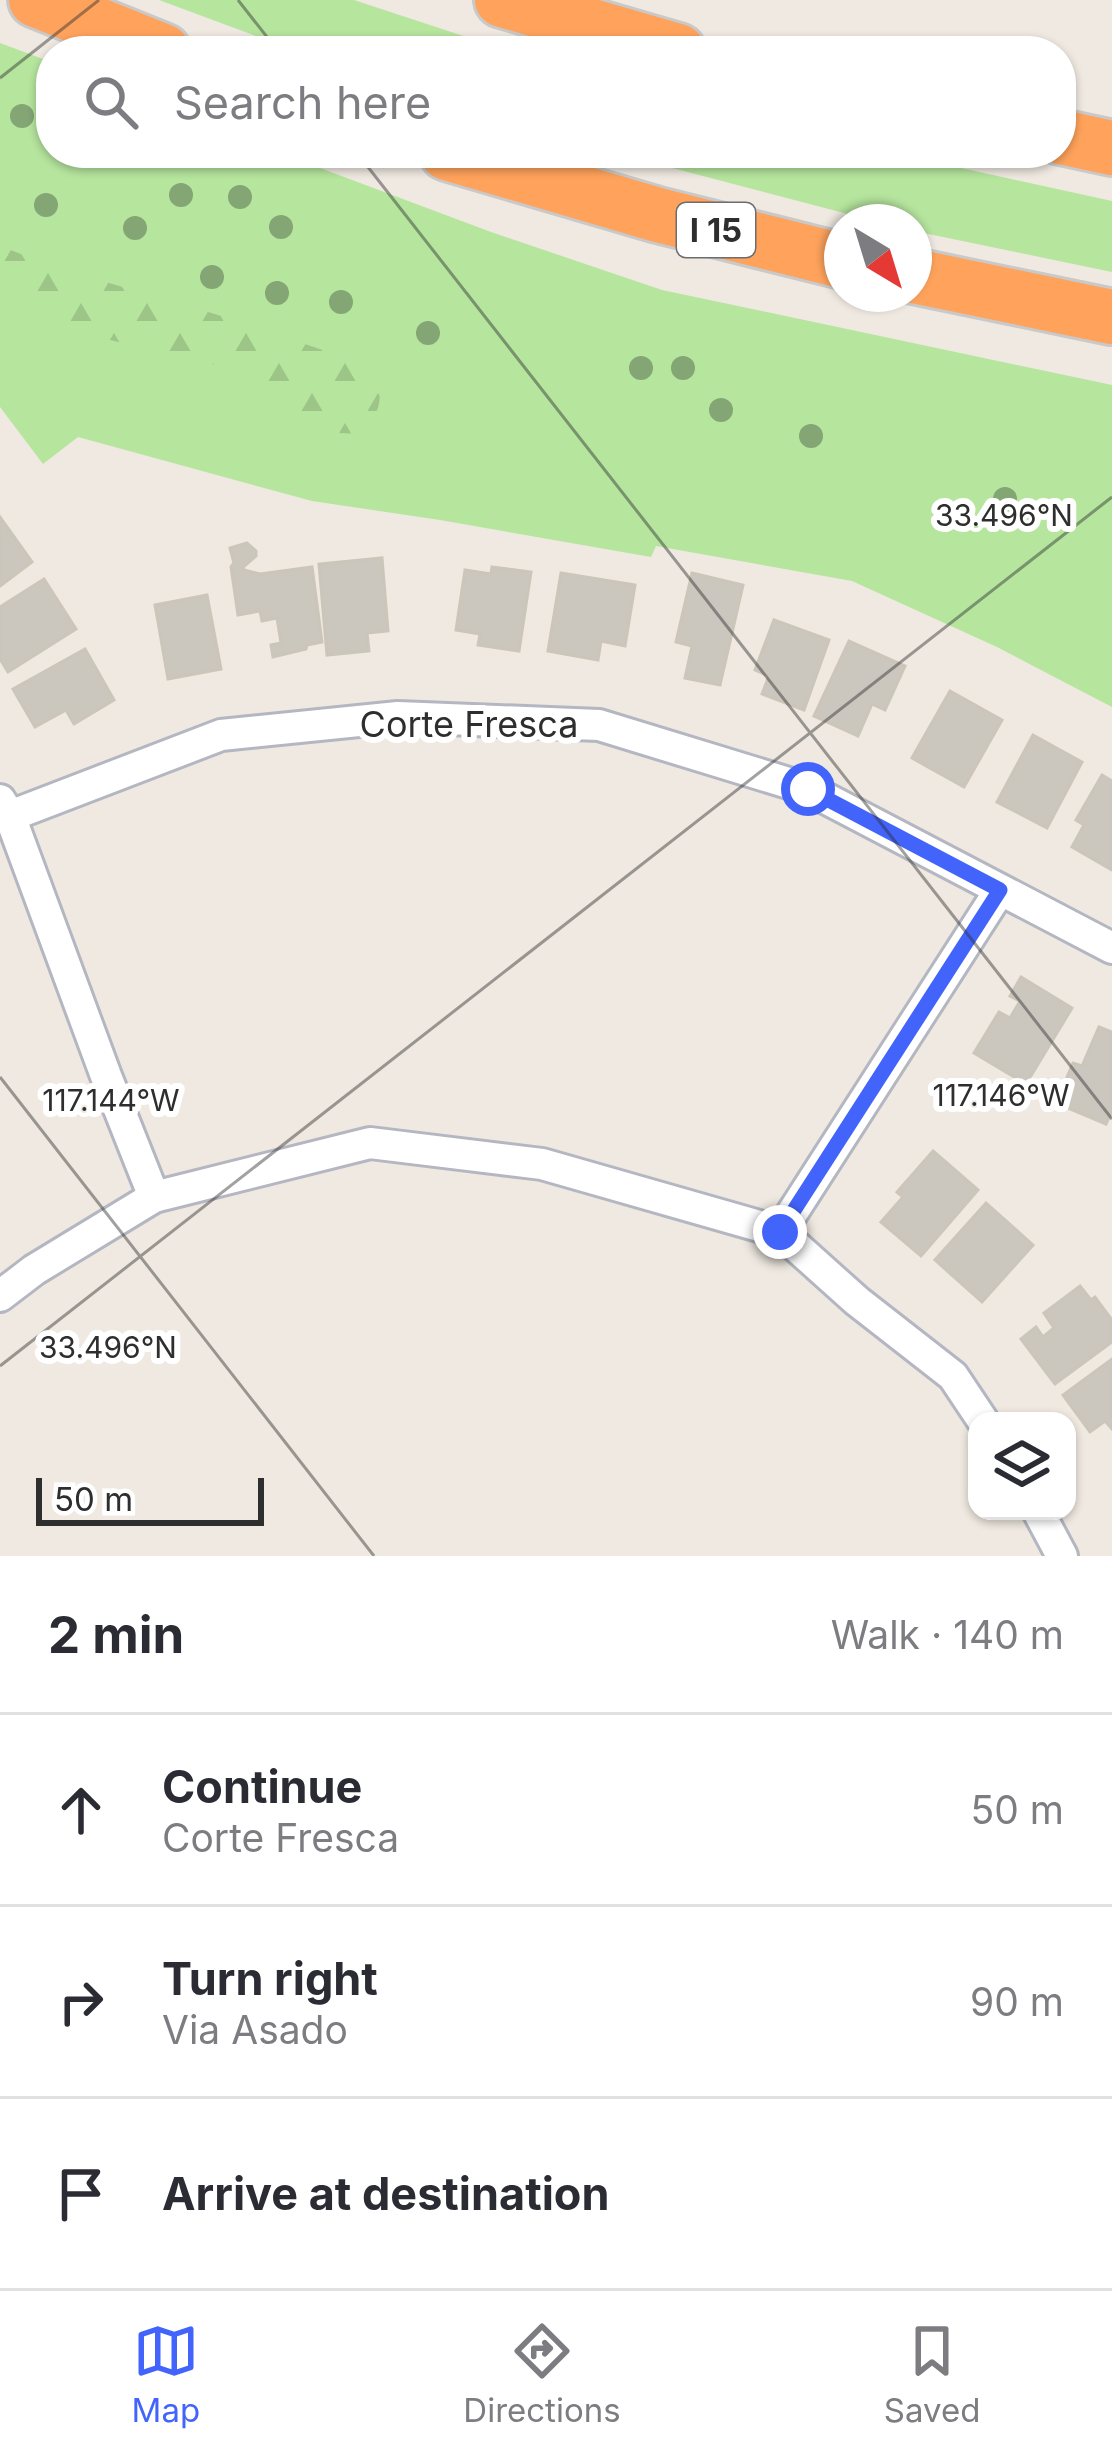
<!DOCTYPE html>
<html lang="en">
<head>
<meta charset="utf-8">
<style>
	:root { --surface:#fff; --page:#f2f2f3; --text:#2b2b33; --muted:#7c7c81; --line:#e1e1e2; --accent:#4264fb }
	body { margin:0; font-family:Inter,sans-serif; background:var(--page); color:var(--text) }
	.controls { position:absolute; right:36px; bottom:36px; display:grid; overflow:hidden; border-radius:24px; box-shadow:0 3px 9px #0004 }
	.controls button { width:108px; height:108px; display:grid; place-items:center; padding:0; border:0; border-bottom:3px solid var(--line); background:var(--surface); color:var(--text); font:60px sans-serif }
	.compass { position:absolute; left:824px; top:204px; width:108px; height:108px; border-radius:50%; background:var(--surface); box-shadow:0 3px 9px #0004; rotate:142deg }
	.scale { position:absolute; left:36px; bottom:30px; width:228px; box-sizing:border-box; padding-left:12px; border:6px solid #2e2e2e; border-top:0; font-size:33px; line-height:42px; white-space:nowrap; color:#2e2e2e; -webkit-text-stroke:9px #fff; paint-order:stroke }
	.stop { position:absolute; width:36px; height:36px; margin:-27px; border:9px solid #4264fb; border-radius:50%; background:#fff }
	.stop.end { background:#4264fb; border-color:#fff; box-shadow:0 3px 12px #0008 }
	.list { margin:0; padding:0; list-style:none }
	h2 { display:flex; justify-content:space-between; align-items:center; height:156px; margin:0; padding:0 48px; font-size:51px }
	h2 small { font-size:39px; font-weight:400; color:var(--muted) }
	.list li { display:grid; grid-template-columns:78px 1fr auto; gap:36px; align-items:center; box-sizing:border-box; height:192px; padding:0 48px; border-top:3px solid var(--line) }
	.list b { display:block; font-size:45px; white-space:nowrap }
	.list p { margin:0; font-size:39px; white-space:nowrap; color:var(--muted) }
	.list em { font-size:39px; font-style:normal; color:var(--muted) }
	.icon { flex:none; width:66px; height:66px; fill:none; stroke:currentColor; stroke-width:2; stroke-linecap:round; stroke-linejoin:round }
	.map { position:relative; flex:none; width:1112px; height:1556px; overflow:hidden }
	.search { position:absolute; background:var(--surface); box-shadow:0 3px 9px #0004; left:36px; right:36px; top:36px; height:132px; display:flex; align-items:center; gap:30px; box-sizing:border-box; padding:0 42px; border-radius:48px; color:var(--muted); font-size:45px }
	.sheet { height:732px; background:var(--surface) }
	nav { display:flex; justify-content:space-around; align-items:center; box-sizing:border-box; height:168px; border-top:3px solid var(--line); background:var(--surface); font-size:33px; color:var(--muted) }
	nav a { display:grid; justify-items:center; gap:6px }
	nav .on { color:var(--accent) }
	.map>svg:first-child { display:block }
</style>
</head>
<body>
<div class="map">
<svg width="1112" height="1556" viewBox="0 0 1112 1556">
	<defs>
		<pattern id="forest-firs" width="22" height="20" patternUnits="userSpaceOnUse" patternTransform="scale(3)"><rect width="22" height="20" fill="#b6e59e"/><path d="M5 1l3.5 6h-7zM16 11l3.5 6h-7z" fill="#9dc588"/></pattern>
	</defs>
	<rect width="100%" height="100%" fill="#efe9e1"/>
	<g fill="#b6e59e">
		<polygon points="159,0 354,0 509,51 296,51"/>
		<polygon points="0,43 51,62 51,153 280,153 491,232 662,290 1112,385 1112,707 997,647 852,581 656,546 651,557 440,520 312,501 78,437 43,464 0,407"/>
		<polygon points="615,153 893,153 1112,201 1112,272 914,231 914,222 878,222"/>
	</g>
	<path fill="url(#forest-firs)" d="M0,246C92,283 191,303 285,337C314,348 355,357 375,384C387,401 373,418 364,434L314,432L280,422L233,369L34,322L11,290L0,281Z"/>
	<g fill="#cbc7bf" stroke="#cbc5ba" stroke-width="3">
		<polygon points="0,517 32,562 0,586"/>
		<polygon points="247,543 256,551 256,556 243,567 244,570 260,574 312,567 322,642 307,645 306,649 273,657 271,645 281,643 277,618 262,621 260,611 238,615 231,567 234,563 230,548"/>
		<polygon points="382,558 388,631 367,633 369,651 327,655 319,564"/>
		<polygon points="492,567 531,572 519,651 478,645 480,634 456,630 465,570 491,574"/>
		<polygon points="561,573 635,585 625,646 601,641 598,660 548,651"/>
		<polygon points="692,573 743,585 720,685 685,678 692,646 676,642"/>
		<polygon points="44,579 76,629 8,672 0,659 0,607"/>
		<polygon points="207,595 221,669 168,679 155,605"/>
		<polygon points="774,620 829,640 804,710 762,694 769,676 755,670"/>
		<polygon points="849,641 905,666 885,710 872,704 858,736 814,716"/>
		<polygon points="85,649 114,700 74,724 66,710 35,727 13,689"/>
		<polygon points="950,691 1002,720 964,787 912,758"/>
		<polygon points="1033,735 1082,762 1047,828 997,802"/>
		<polygon points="1102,775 1112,781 1112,870 1072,847 1084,825 1076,820"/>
		<polygon points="1021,977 1072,1008 1026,1084 974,1053 999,1012 1010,1018 1020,1001 1010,996"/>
		<polygon points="1099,1027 1112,1032 1112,1111 1106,1124 1056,1103 1073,1063 1082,1066"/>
		<polygon points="933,1151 978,1190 921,1256 881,1222 903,1197 897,1192"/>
		<polygon points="986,1203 1033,1245 982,1302 935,1260"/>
		<polygon points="1080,1286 1091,1300 1095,1297 1112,1320 1112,1342 1055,1384 1021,1339 1036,1327 1043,1337 1054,1328 1044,1313"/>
		<polygon points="1112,1359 1112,1429 1105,1421 1090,1432 1063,1395"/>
	</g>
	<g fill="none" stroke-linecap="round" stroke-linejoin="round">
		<defs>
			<g id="minor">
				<polyline points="0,800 10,816 106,1076 154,1197"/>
				<polyline points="10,816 221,735 398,717 599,725 808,789 1112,948"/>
				<polyline points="780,1232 1000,890"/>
				<polyline points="0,1296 34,1270 154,1197 370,1143 542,1164 780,1232 857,1301 953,1376 983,1421"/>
				<polyline points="1038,1511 1062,1556"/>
			</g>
			<g id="motorway">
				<polyline points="36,0 163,51"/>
				<polyline points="502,0 678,51"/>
				<polyline points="1061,137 1112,148"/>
				<polyline points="447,153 658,215 842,261"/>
				<polyline points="914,276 1112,317"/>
			</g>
		</defs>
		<use href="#minor" stroke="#b4b7c1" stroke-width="36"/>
		<use href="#motorway" stroke="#c9c9c9" stroke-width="60"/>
		<use href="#minor" stroke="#fff" stroke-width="30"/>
		<use href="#motorway" stroke="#ffa35c" stroke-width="54"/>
	</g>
	<g fill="#84a574">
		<circle cx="22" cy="116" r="12"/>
		<circle cx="181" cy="195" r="12"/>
		<circle cx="240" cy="197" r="12"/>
		<circle cx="46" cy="205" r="12"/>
		<circle cx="281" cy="227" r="12"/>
		<circle cx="135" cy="228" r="12"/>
		<circle cx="212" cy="277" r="12"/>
		<circle cx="277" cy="293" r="12"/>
		<circle cx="341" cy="302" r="12"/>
		<circle cx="428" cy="333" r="12"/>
		<circle cx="641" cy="368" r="12"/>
		<circle cx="683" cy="368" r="12"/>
		<circle cx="721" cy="410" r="12"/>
		<circle cx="811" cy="436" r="12"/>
		<circle cx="1005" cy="499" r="12"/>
	</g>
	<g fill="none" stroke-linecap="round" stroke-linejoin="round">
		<polyline stroke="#4264fb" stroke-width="15" points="780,1232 1000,890 808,789"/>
	</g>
	<path fill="none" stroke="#2e2e2e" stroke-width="3" stroke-opacity="0.45" d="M238,0L278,51M0,78L99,0M357,153L1112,1119M0,1077L374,1556M0,1366L1112,497"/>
	<g text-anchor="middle" stroke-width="12" stroke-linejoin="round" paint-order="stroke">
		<rect fill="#fff" stroke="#6d6d6d" stroke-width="3" x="677" y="203" width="78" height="54" rx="9"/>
		<g font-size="33" font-weight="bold" fill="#2e2e2e">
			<text x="716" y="242">I 15</text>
		</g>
		<g font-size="36" fill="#2e2e2e" stroke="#fff">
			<text x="469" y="737">Corte Fresca</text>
		</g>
	</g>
	<g font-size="30" text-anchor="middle" fill="#2e2e2e" stroke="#fff" stroke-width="12" stroke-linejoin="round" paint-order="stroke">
		<text x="1004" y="526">33.496°N</text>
		<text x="1001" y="1106">117.146°W</text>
		<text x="111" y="1111">117.144°W</text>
		<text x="108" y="1358">33.496°N</text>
	</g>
</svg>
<div class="controls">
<button><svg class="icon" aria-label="layers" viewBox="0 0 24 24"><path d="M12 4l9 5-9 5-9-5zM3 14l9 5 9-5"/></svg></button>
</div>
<svg class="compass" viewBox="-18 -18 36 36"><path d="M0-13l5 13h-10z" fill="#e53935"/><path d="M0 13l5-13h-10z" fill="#7c7c81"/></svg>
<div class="scale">50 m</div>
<div class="stop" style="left:808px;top:789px"></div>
<div class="stop end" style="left:780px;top:1232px"></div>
<div class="search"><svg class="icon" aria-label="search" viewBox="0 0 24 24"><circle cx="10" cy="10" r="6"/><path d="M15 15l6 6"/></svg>Search here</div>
</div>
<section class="sheet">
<h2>2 min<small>Walk · 140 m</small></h2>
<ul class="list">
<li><svg class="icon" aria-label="ahead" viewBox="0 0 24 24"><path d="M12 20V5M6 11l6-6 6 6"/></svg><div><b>Continue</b><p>Corte Fresca</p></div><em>50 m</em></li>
<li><svg class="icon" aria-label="right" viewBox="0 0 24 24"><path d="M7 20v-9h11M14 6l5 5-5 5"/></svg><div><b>Turn right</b><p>Via Asado</p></div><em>90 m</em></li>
<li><svg class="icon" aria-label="arrive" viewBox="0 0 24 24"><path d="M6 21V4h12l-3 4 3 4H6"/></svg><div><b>Arrive at destination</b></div></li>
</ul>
</section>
<nav>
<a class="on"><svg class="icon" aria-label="map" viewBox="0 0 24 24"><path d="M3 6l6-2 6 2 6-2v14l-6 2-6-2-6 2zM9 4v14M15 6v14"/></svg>Map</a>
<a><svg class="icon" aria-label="directions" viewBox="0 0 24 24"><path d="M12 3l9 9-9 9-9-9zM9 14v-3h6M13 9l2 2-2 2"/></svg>Directions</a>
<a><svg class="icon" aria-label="saved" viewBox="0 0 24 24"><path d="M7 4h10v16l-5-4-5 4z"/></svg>Saved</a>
</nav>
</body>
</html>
